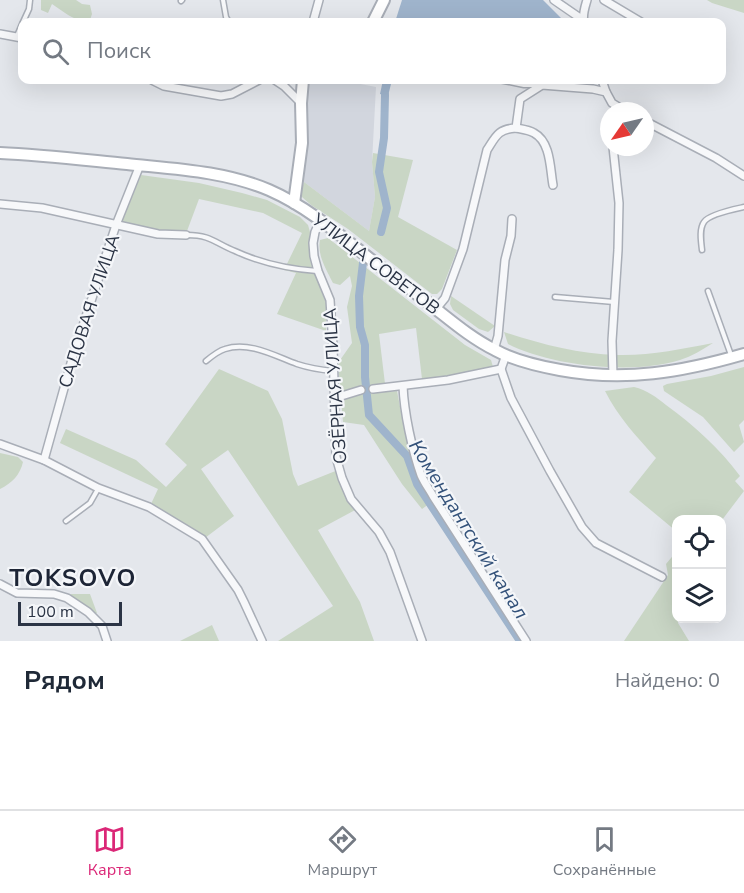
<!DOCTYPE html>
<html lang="ru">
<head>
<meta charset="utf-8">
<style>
	:root { --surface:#fff; --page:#f2f2f3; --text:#1f2937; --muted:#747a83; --line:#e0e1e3; --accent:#db2777 }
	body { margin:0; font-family:"Nunito Sans",sans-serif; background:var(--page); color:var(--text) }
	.controls { position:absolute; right:18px; bottom:18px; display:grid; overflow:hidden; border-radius:12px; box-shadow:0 6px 24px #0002 }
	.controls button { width:54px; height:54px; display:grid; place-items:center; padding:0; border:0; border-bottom:2px solid var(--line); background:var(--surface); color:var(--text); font:30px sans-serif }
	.compass { position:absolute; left:600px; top:102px; width:54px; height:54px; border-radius:50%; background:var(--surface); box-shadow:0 6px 24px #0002; rotate:236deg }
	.scale { position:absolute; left:18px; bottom:15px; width:104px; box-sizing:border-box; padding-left:6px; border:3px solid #2b3445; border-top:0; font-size:16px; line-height:21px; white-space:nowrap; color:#2b3445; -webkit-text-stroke:4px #f4f6f9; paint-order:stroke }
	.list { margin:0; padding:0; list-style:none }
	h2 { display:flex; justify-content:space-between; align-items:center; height:78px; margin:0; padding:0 24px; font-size:26px }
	h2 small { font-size:20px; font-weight:400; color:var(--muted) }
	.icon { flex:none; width:33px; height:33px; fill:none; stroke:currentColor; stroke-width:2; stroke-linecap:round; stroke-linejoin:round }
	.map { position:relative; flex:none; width:744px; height:641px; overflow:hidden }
	.search { position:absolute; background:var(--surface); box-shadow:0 6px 24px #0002; left:18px; right:18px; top:18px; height:66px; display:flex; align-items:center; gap:15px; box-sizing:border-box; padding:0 21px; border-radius:12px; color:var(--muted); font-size:22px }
	.sheet { height:168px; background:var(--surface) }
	nav { display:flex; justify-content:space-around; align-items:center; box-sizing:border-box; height:84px; border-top:2px solid var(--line); background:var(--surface); font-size:16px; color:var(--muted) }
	nav a { display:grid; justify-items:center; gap:3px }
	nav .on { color:var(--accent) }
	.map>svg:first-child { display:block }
</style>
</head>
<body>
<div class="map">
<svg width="744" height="641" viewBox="0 0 744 641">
	<rect width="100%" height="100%" fill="#e4e7ec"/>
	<polygon fill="#d2d6de" points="308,80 340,80 376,87 372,162 375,197 369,231 304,182"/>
	<g fill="#c9d6c5">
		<path d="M41,0H76L82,4L90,5L92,14L90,20C76,23 64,12 52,4L48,13L41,10Z"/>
		<polygon points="707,0 744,0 744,13 712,3"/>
		<polygon points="373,153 413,160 398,217 457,250 442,289 437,294 432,294 348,229 311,205 302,197 302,189 304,182 369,231 375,197 372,162"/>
		<path d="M141,175L199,183L242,193L267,200L300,217L308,225L310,232L309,243L311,264L326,303V331L277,314L296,273L284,270L302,233L263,213L199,199L184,239C162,240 141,234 119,229Z"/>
		<path d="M328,238L465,345L491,360L493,367L447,377L422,379L416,328L379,334L386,392L397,391L415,484L429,504L422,509L402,484L364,425L343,422L338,363L352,343L347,307L352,286L350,276L340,285L333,283C326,269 317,255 320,240Z"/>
		<polygon points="451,296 495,326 488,332 479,329 453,310 450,304"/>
		<path d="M504,332C541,344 578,354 617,355C649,356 681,349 713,343C702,350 692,356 680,360C633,375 551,366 508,344Z"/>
		<polygon points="744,367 744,420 739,425 744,442 734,452 703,417 664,391 663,386 667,384 711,376"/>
		<polygon points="219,369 268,391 282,419 293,474 298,486 338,470 357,509 318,530 360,602 374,641 278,641 333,606 228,450 201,469 234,516 205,538 151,504 158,489 60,443 66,429 136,460 166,487 187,465 165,444"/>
		<path d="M634,387C647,390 656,397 666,405C694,425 720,449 740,476L735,481L744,491L722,520H676V531L629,492L656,458C637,437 618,417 605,391Z"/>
		<path d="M0,453L18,457L23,462C20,475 12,483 0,489Z"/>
		<polygon points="676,552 676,618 678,619 678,623 689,641 624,641 668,575 666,564"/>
		<polygon points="71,594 90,594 97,613 94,614 89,608 70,597"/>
		<polygon points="212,625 219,641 180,641"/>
	</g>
	<g fill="#9fb4cc">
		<polygon points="402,0 543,0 565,22 395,22"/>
		<polygon points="383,80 392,80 388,96 380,94"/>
	</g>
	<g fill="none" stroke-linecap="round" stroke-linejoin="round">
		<g stroke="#9fb4cc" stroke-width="8">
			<polyline points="381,232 387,208 379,172 384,138 385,95"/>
			<polyline points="363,263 359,296 360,327 365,345 365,377 369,415 407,456 417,484 520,641"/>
		</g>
		<defs>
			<g id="lane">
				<polyline points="223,0 226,17 229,22"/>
				<polyline points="181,1 182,0"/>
				<polyline points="23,22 29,9 30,0"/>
				<polyline points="17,36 22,24"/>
				<polyline points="499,80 524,85 540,85"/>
				<path d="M187,235C211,235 215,243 235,251C261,263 289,269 317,271"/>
				<path d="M702,250C701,241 699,229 704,222C709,214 735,209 744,207"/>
				<polyline points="708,291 731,355"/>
				<polyline points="555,297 614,302"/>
				<path d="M206,361C212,356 218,351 225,349C249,341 275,356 297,364C309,368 321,370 333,371"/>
				<polyline points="66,521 90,503 98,489"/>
			</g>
			<g id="street">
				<polyline points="554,0 583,20"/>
				<polyline points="604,0 641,22"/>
				<polyline points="313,22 319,0"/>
				<path d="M584,22C582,15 585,7 587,0"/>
				<polyline points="0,34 22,38"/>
				<polyline points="152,80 164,86 221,96 232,94 259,80"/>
				<polyline points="275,80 284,86 301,103"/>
				<polyline points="602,80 606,92"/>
				<polyline points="645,121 716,158 744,176"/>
				<path d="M516,128C521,129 529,130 534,133C551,142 550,169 553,185"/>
				<polyline points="613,147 619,203 618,250 612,341 613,376"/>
				<polyline points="0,204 42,208 158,234 186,235"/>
				<polyline points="320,221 315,232 313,243 314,256 318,271 330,300 333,346 336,457 342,478 351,499 379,532 390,552 422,641"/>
				<path d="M436,309L445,298L463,249L487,150C496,136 498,129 516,128L520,99L542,85L593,89L606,92L612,103L625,111"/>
				<polyline points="494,350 498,336 505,260 511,236 512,219"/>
				<polyline points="501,369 511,398 550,471 582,527 596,543 662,577"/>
				<path d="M403,386C404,412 412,450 421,475C424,482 429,489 433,496L526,641"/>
				<polyline points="373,389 448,380 501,369 506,355"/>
				<polyline points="335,398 361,390"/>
				<polyline points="0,444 44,460 98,488 149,507 202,539 238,590 244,602 262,641"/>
				<polyline points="44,460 73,356 116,225 140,165"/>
				<polyline points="0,584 17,593 54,594 67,598 88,612 102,626 107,641"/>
			</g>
			<g id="secondary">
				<polyline points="373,22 384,0"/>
				<path d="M0,153C42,155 85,160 127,164C175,169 224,171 269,190C308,207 341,236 374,262C395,278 416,293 436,309C455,324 473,339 495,350C515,361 538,366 560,370C625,382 682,372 744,354"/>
				<polyline points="294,203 302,143 301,103 303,80"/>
			</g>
		</defs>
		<use href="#lane" stroke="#a9aeb7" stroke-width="7"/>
		<use href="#street" stroke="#a9aeb7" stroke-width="10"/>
		<use href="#secondary" stroke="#a9aeb7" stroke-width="14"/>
		<use href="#lane" stroke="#f7f8fa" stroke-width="4"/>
		<use href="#street" stroke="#f7f8fa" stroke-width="7"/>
		<use href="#secondary" stroke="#fff" stroke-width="10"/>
	</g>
	<g text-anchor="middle" stroke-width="4.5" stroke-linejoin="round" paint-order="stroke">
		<g font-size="18" fill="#2b3445" stroke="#f4f6f9">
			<text transform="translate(376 264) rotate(37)" y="6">УЛИЦА СОВЕТОВ</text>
			<text transform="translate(89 311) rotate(-72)" y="6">САДОВАЯ УЛИЦА</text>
			<text transform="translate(335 386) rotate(-94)" y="6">ОЗЁРНАЯ УЛИЦА</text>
		</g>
		<g font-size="20" font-style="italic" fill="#34527a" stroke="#f4f6f9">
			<text transform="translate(469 529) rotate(58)" y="7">Комендантский канал</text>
		</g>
		<g font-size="24" font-weight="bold" letter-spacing="1.5" fill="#1d2536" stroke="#f4f6f9">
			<text x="73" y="586">TOKSOVO</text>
		</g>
	</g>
</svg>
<div class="controls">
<button><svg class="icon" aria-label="locate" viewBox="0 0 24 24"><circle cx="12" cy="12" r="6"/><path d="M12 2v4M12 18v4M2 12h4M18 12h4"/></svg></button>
<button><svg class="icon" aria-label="layers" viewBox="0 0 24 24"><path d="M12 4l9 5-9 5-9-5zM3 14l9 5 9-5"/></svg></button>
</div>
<svg class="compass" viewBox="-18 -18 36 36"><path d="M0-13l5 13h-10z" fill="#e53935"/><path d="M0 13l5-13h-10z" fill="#747a83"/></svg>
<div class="scale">100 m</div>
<div class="search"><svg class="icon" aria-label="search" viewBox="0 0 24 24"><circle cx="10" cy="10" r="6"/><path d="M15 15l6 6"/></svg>Поиск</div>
</div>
<section class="sheet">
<h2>Рядом<small>Найдено: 0</small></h2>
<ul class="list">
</ul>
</section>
<nav>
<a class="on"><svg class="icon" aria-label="map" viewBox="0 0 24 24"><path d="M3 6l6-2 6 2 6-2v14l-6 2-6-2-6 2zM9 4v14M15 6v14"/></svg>Карта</a>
<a><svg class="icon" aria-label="directions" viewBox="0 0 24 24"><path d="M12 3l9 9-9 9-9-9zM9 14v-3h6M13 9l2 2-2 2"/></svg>Маршрут</a>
<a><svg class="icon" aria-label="saved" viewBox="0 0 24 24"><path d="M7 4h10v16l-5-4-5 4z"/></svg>Сохранённые</a>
</nav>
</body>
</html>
